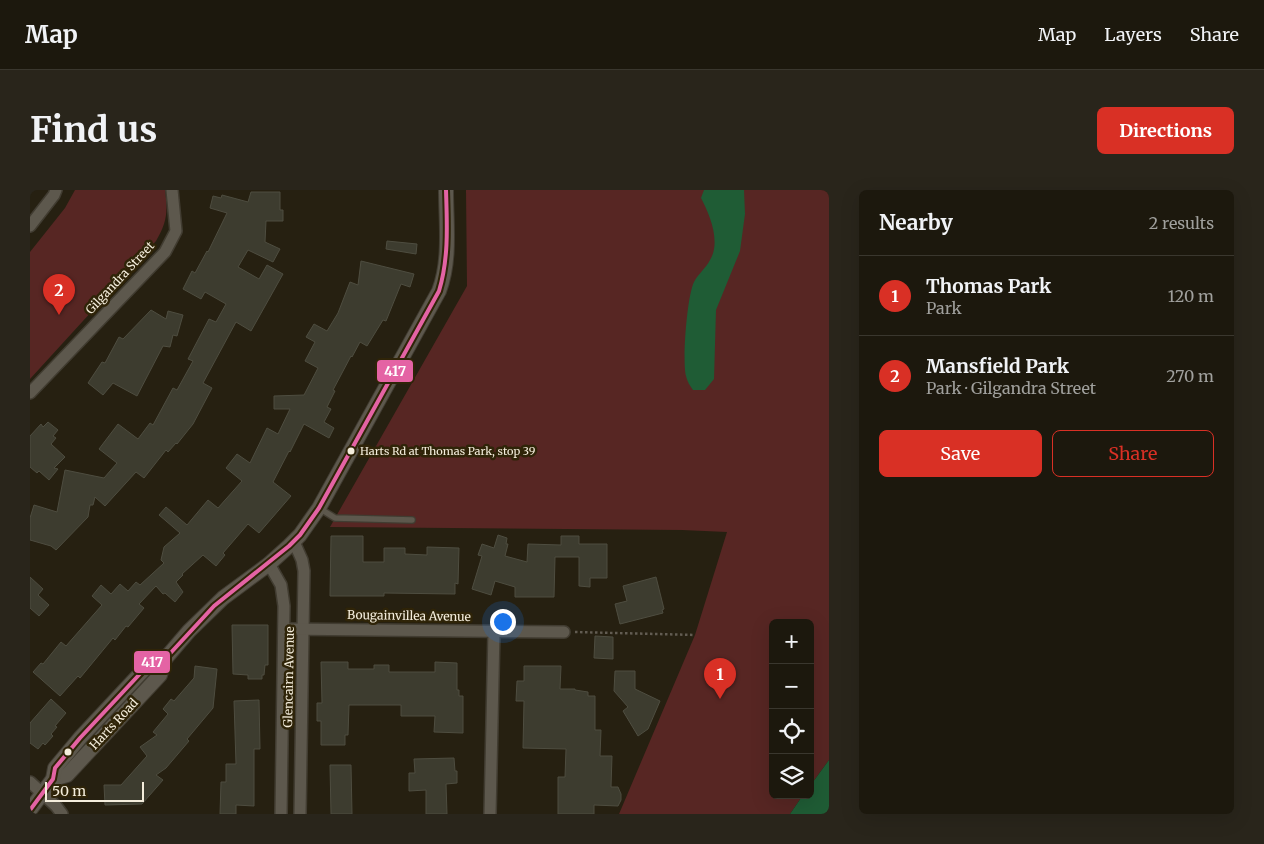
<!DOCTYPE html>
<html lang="en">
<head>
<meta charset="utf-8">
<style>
	:root { --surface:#1c180d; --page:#29251b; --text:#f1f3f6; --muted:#a0a09d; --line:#3a372e; --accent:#d93025 }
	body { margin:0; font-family:Merriweather,serif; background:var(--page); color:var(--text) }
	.controls { position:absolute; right:15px; bottom:15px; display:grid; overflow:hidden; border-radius:8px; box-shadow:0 5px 20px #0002 }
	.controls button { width:45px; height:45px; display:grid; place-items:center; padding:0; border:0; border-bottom:1px solid var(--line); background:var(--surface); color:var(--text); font:25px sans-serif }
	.scale { position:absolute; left:15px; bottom:12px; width:99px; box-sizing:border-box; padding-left:5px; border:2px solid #f4eddc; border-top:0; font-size:14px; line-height:18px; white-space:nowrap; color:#f4eddc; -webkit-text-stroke:4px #2f2408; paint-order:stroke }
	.you { position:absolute; left:472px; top:431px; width:18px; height:18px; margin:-12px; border:4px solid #fff; border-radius:50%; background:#1a73e8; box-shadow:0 0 0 8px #1a73e833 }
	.badge { display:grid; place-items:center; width:32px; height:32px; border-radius:50%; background:var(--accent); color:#fff; font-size:16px; font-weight:700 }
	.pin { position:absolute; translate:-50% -41px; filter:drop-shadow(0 1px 2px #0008) }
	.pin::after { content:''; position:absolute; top:26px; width:18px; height:15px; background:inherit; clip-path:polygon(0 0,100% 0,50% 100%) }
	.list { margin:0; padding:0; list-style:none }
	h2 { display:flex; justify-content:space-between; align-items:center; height:65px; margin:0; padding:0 20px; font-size:21px }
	h2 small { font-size:16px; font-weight:400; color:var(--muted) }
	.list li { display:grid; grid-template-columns:32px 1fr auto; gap:15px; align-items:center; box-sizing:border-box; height:80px; padding:0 20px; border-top:1px solid var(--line) }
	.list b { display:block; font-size:19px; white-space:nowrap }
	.list p { margin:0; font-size:16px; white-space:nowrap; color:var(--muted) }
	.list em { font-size:16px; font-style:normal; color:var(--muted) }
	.actions { display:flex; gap:10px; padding:15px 20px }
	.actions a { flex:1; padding:11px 0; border:1px solid var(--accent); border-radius:8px; text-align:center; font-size:18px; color:var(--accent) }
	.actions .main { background:var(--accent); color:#fff }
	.icon { flex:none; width:28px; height:28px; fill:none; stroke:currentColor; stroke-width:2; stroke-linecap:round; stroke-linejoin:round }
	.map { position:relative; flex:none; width:799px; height:624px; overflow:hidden; border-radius:8px }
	header { display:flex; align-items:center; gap:30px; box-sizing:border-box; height:70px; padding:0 25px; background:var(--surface); border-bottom:1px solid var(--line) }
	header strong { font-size:24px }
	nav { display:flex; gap:28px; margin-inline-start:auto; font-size:18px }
	.intro { display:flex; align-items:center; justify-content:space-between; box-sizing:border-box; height:120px; padding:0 30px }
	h1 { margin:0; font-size:35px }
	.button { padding:12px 22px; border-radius:8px; background:var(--accent); color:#fff; font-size:18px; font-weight:700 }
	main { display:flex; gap:30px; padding:0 30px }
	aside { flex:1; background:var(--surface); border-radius:8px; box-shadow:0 5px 20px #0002 }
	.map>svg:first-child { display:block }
</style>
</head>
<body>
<header>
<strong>Map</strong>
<nav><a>Map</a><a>Layers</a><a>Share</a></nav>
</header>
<div class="intro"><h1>Find us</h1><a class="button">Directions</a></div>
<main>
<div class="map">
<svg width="799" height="624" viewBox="0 0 799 624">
	<rect width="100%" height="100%" fill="#262011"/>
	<g fill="#572623">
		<path d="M45,0H135C138,22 137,32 126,51L0,189V62L35,18Z"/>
		<polygon points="436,0 799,0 799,570 780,596 780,433 743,433 743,605 773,605 760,624 589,624 665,445 697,342 652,340 300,337 437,96"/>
	</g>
	<g fill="#1f5c35">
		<path d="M674,0H714L715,24L710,61L686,120L684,189L675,200H663C660,196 657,191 656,186C652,171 657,106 664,92C668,84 676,78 680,70C691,52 680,25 671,8Z"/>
		<polygon points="799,570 799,624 760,624 773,605 780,605 780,596"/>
	</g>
	<g fill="#3d3c2f" stroke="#4e4d40">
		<polygon points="221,2 250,2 250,20 253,20 253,31 236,31 235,52 250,59 243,72 218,60 208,77 229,89 237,75 253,84 221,141 206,132 173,193 182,198 163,234 147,254 146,253 138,262 136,260 114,288 106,282 75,316 65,307 63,315 60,315 58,327 26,360 21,356 0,350 0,328 4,315 27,322 35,280 74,288 87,273 69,259 88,234 108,249 120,233 123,235 143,198 147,200 163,171 158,169 179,129 186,132 196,114 175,102 171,109 153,99 162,81 165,83 177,61 178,62 197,23 180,18 183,6 191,8 192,5 218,12"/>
		<polygon points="357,51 387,54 386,64 356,59"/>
		<polygon points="331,71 384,84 380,97 371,94 356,131 353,130 337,156 330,152 322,167 321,166 303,200 305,201 297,217 301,219 294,232 304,238 299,248 274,234 260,262 259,261 243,292 261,306 229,343 218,334 193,363 195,365 186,376 173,365 152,384 153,385 146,392 153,402 145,412 135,403 133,404 126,396 109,414 114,418 98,437 96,436 85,450 83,448 50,488 48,486 30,506 3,482 11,473 13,474 31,452 36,456 72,415 62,406 71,395 81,404 90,394 98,401 106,392 110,395 134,373 131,370 134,357 150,343 129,325 136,317 157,335 178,310 188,318 212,291 196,278 207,264 220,273 237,238 248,244 260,219 244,219 244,206 274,205 288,178 275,171 285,152 276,147 284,134 297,141 308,123 320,92 328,95"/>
		<polygon points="121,120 136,129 138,121 153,125 147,146 143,145 140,157 133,156 107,206 83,193 73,205 58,193 72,172 75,173 89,147 93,149"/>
		<polygon points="18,232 28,240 23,246 26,248 21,254 35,267 24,278 28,279 19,290 9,281 7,283 0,277 0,246 11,234 13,237"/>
		<polygon points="468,345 477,348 476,354 478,354 475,366 497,372 498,354 531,355 531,346 549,346 549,354 577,354 577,388 560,388 560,397 549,396 549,367 525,367 524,407 485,407 485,397 465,391 461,405 442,399 452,366 448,365 452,354 464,358"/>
		<polygon points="301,346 333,346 333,372 354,372 354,358 375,358 375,364 397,365 397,357 429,358 428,394 425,393 425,404 354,403 354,406 300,406"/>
		<polygon points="0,387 13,399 8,405 19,415 9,426 0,418"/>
		<polygon points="626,387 634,419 632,420 633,423 590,434 585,414 597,411 593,396"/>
		<polygon points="202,435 238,435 238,475 235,475 234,485 232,485 232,489 218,489 218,485 203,484"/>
		<polygon points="565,446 583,447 583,469 564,468"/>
		<polygon points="291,472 318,472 318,479 344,479 344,475 359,475 359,482 405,482 405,472 427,473 427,500 429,500 429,506 433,506 433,543 404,542 405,526 371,526 371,515 319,515 318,545 315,545 315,555 291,555 291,531 287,531 287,513 292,513"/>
		<polygon points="165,476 187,479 183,518 157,549 159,551 136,578 126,585 133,590 112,614 75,615 74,595 91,595 117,566 110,557 127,545 123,542 138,524 133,519 141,509 144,511 164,488"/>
		<polygon points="494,476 531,476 530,499 545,499 545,500 558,502 558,506 565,506 565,540 571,540 570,566 582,566 581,597 588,597 591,604 591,610 588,616 564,615 564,624 528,624 528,587 535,587 536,559 493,558 494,511 486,511 487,491 494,491"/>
		<polygon points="585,481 605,481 605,499 630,511 618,539 608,546 593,521 598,517 584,501"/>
		<polygon points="21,509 36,523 25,536 27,537 21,544 23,546 15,555 13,553 8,559 0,553 0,533"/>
		<polygon points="229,510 230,559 224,559 224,616 206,615 206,624 190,624 191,592 196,592 196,574 206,574 204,511"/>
		<polygon points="424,568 425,581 427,581 427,593 416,594 417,624 396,624 396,600 379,601 379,583 385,583 384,569"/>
		<polygon points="300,575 321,575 322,624 301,624"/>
	</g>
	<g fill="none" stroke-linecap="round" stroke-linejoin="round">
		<defs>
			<polyline id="service" points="289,318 305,328 382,330"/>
			<g id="minor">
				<polyline points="0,36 24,5 26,0"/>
				<polyline points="0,203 135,62 146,41 142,0"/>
				<polyline points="264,352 272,370 274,381 270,624"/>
				<polyline points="239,374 251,395 254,416 251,624"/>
				<polyline points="254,439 534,442"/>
				<polyline points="0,592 26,616 32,624"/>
				<polyline points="460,624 464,441"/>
			</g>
			<g id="tertiary">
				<path d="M23,589L37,585L130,485L135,469L159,441L193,408L239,374L259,356L270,345L289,318L409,101C421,70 416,33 416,0"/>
				<polyline points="0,620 23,589 25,578 50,548 121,472 135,469"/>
			</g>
		</defs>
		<use href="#service" stroke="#413c31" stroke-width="8"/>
		<use href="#minor" stroke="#413c31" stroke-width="14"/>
		<use href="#tertiary" stroke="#413c31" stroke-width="16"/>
		<polyline stroke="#625c52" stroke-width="2.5" stroke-dasharray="2.5 2.5" stroke-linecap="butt" points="545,442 665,445"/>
		<use href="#service" stroke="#5d584d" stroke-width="5.5"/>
		<use href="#minor" stroke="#5d584d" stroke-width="11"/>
		<use href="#tertiary" stroke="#5d584d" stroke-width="14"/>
		<defs>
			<path id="bus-1" d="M0,620L23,589L25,578L50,548L121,472L135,469L184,416L259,356L270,345L289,318L409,101C419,68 417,34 416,0"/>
		</defs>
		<use href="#bus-1" stroke="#2f2408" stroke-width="8"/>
		<use href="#bus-1" stroke="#e463a4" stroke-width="4"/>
	</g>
	<g fill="#f4eddc" stroke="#2f2408" stroke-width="2">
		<circle cx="321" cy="261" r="4.5"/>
		<circle cx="38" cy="562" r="4.5"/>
	</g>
	<g text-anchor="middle" stroke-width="5" stroke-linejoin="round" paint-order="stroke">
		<g font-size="11" fill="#f4eddc" stroke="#2f2408" text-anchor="start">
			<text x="330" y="265">Harts Rd at Thomas Park, stop 39</text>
		</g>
		<g font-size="12" fill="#f4eddc" stroke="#2f2408">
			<text transform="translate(90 88) rotate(-47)" y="4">Gilgandra Street</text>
			<text transform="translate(379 426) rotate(1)" y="4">Bougainvillea Avenue</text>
			<text transform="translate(259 487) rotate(-89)" y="4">Glencairn Avenue</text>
			<text transform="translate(84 534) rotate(-47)" y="4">Harts Road</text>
		</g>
	</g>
	<g stroke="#2f2408" stroke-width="2">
		<rect x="346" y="169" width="38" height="24" rx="5" fill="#e463a4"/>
		<rect x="103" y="460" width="38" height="24" rx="5" fill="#e463a4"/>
	</g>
	<g font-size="14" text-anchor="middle" font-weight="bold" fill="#fff">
		<text x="365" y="186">417</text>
		<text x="122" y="477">417</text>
	</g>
</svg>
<div class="controls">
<button>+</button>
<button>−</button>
<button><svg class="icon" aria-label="locate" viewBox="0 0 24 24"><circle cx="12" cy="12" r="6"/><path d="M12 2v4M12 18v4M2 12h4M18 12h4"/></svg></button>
<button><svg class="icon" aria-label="layers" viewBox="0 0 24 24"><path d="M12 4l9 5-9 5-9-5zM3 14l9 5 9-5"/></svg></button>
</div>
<div class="scale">50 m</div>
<div class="you"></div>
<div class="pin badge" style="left:690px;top:509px">1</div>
<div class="pin badge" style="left:29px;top:125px">2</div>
</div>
<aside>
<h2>Nearby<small>2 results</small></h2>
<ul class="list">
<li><span class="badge">1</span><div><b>Thomas Park</b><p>Park</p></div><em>120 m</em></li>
<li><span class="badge">2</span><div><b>Mansfield Park</b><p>Park · Gilgandra Street</p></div><em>270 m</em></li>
</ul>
<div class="actions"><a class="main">Save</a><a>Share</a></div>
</aside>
</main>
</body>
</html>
